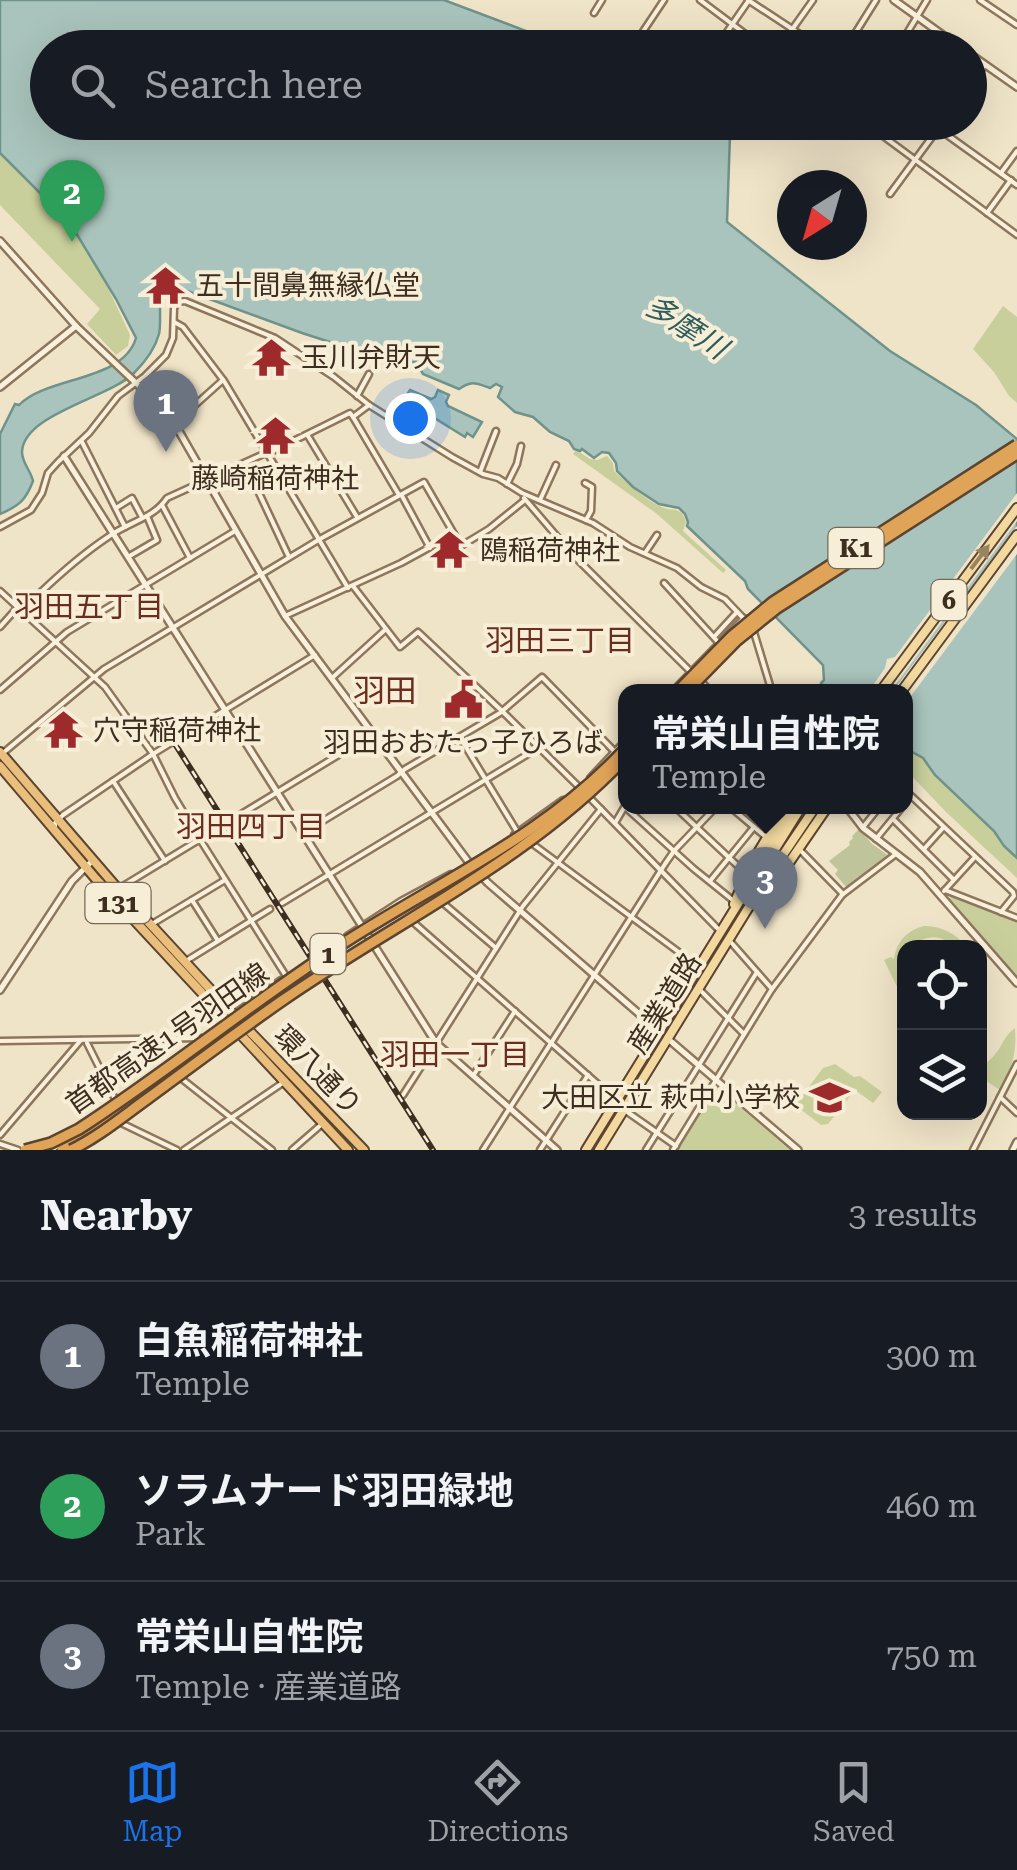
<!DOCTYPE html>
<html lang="en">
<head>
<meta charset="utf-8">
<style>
	:root { --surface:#171b24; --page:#20242c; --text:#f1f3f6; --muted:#9ea1a6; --line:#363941; --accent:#1a73e8 }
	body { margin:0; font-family:"Roboto Serif","Noto Sans JP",serif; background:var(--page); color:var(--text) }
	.controls { position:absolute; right:30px; bottom:30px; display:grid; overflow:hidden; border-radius:20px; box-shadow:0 10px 40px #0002 }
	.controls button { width:90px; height:90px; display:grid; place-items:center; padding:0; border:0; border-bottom:2px solid var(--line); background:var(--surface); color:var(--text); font:50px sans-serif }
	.compass { position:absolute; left:777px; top:170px; width:90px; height:90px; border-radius:50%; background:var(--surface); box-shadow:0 10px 40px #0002; rotate:217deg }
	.you { position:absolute; left:410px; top:418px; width:35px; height:35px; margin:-25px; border:8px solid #fff; border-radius:50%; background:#1a73e8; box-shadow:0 0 0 15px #1a73e833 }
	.badge { display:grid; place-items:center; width:65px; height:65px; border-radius:50%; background:var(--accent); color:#fff; font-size:32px; font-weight:700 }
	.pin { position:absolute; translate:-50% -82px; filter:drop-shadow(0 2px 5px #0008) }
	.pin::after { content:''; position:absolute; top:52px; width:35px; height:30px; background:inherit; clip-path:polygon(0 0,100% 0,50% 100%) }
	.popup { position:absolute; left:618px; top:684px; width:295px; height:130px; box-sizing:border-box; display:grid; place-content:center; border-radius:20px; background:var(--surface); filter:drop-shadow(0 2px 8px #0005); font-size:32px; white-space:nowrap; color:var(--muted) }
	.popup b { font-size:38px; color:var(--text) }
	.popup::after { content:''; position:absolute; left:50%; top:100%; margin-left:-20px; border:20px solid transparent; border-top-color:var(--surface) }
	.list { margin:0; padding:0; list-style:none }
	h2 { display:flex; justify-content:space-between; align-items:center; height:130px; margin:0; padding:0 40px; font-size:42px }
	h2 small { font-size:32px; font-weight:400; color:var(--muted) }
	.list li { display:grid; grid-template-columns:65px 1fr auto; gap:30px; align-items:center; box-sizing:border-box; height:150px; padding:0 40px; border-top:2px solid var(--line) }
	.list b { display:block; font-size:38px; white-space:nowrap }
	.list p { margin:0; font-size:32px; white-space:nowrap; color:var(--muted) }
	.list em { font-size:32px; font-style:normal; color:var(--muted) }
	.icon { flex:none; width:55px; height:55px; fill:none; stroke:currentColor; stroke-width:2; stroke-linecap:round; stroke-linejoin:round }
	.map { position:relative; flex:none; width:1017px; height:1150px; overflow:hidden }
	.search { position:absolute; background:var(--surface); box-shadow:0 10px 40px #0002; left:30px; right:30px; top:30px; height:110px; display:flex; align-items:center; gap:25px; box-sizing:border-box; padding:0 35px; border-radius:55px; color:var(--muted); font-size:38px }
	.sheet { height:580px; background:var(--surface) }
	nav { display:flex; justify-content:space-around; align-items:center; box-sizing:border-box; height:140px; border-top:2px solid var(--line); background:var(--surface); font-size:28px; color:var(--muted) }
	nav a { display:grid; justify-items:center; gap:5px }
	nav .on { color:var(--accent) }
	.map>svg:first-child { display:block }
</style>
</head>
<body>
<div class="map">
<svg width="1017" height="1150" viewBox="0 0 1017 1150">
	<rect width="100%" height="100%" fill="#f0e4c8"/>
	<g fill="#c9cf9b">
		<polygon points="0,153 70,223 102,275 130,335 128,346 116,355 87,324 100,309 0,205"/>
		<polygon points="1003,306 1017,317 1017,403 1009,396 994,372 973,349"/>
		<path d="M576,450L590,459L597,460L607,456L613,463L614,471C626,482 652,506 668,509C670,510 673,509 676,510C683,512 684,517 686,522L683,531L726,570L723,573L657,514L573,454Z"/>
		<polygon points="905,748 923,758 935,775 994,831 1004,846 1017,858 1017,878 946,812 905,769"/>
		<polygon points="951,897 1017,923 1017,978 948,899"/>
		<path d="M924,926C941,926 956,933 966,947H950L953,945C932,930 924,940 904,948L901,966L904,983V1001L884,960L891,957L894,959C897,941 906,931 924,926Z"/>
		<path d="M1015,1028C1017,1054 1012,1067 1000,1090L980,1077V1069C983,1065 991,1060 996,1053C1004,1043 1004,1036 1015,1028Z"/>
		<polygon points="835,1064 854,1077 860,1076 882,1092 873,1103 855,1090 828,1124 821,1125 795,1105 823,1068"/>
		<polygon points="715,1086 790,1150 676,1150"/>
	</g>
	<polygon fill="#bfc49a" points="859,829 872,844 889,856 847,888 835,874 838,870 829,861 850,845 849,842 853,838 852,836"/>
	<g fill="#a9c4bc" stroke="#6f938a" stroke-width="2.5">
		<path d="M0,0H444L534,34L552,47L48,48V122H647L656,130L665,123L714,122L730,135L727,222L890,351L976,405L1017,439V858L1004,846L994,831L935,775L923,758L905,748V692L835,691L830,686L826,689L821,683L824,680L823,665L748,589L745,581L687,526L688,522L685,514L679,508L659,504L633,487L617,471L616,463L609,453L602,452L594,458L582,449L580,451L574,449L569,441L550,432L533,417L515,412L498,397L502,387L496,384L490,388C476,383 472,380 459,389L423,374L416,362L397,363L373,356L302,333L174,286C153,294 163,316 159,334C155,349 145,362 134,373C109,398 23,414 22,452C22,463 31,471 33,481C26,500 19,506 0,514V434L15,404L19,405C47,376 123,382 136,338L116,299L70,223L0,153Z"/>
		<polygon points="410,390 431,399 435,397 438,390 449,395 446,402 448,406 482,422 473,437 467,433 465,437 404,399"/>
	</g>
	<g fill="#f0e4c8">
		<polygon points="1017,493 1017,521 890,692 869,691 885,668 887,659 895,657"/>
		<polygon points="1017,526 1017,554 905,704 905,692 893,691"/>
	</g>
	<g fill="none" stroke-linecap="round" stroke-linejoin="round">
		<defs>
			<g id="minor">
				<polyline points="700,0 764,48"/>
				<polyline points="748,0 821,48"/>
				<polyline points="980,0 1017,25"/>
				<polyline points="594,13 602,0"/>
				<polyline points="640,36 664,0"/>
				<polyline points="716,48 749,0"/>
				<polyline points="779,48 813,0"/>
				<polyline points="846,48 876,0"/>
				<polyline points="898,48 927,0"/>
				<polyline points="970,86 984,66"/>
				<polyline points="864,122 1017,235"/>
				<polyline points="929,122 1017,185"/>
				<polyline points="799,131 805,122"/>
				<polyline points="1001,173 1017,151"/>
				<polyline points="890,194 943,122"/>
				<polyline points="987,213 1011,180"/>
				<polyline points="174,322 183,327 224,381 348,588"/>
				<polyline points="357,396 369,374"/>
				<polyline points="353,417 399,495"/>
				<polyline points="174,424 223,380"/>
				<polyline points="308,436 357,517"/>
				<polyline points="82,442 125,527"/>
				<polyline points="269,453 350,413 353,417 369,405"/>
				<polyline points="245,463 289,557"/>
				<polyline points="480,472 496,431"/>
				<polyline points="585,483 592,487 591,511 586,520"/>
				<polyline points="507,484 517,464 521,446"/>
				<polyline points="402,496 430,548"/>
				<polyline points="524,498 572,554 694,675"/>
				<polyline points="540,500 556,465"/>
				<polyline points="162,505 190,558"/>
				<polyline points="116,508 132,498 142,517"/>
				<polyline points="0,527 31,510 42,493 48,473 58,462 89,433 118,396 145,376 166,355 173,338 174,308 178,302 185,301 275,338 334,377 369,405 452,457 483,474 498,478 522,493 593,523 630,547 677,568 701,587 725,599 747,622"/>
				<polyline points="645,553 657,535"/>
				<polyline points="128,557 157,540 147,516"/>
				<polyline points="664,583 718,642"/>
				<polyline points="353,586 400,647 418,632 502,711 581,789"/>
				<polyline points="0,591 105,687 153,754 175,798 196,833 286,976"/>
				<path d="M40,593C61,573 84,553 108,537C128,522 153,519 167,498L268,452"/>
				<polyline points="285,616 401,563 454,534"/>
				<polyline points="0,627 17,608"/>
				<polyline points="753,629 772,692"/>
				<polyline points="714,637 737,612"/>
				<polyline points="332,678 386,629"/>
				<polyline points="701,681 711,692"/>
				<polyline points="0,690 67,632 235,531"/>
				<polyline points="672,692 744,618"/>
				<polyline points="461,739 518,833"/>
				<polyline points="3,753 104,669 320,539 424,482 461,546 489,529 525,500"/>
				<polyline points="590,778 625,741"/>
				<polyline points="113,781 165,861"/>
				<polyline points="905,790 1013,892 1014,896 1001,912"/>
				<polyline points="588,796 721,932"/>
				<polyline points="674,806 755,882"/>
				<polyline points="729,806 767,838"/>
				<polyline points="625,807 694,869 735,902"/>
				<polyline points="893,819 953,879"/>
				<polyline points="615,823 625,806"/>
				<polyline points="864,826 880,806"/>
				<polyline points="55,829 55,823 63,815 153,754 315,655"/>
				<polyline points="308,830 397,776 405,769 500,713 542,677 615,752"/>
				<polyline points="514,835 563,800"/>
				<polyline points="876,839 903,806"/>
				<polyline points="530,842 699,967"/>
				<polyline points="924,849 943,828"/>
				<polyline points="801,851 843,894"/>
				<polyline points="710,881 754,827"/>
				<polyline points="118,889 373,734"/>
				<polyline points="945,890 1017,918"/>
				<polyline points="944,891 975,857"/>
				<polyline points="192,900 218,941"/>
				<polyline points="282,903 538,748"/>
				<polyline points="443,903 496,948"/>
				<polyline points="413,922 616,1100"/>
				<polyline points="152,924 225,880"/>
				<polyline points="347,936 401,901 451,874"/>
				<polyline points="729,940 772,989"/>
				<polyline points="186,961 270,909"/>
				<polyline points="699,989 744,1034"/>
				<polyline points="232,1015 281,980"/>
				<polyline points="0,1041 202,1038"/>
				<polyline points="87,1043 116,1101"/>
				<polyline points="473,1076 515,1011"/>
				<polyline points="182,1079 272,1150"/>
				<polyline points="403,1095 523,906 601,809"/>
				<polyline points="1000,1097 1017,1113"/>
				<polyline points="626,1111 676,1146"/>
				<polyline points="121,1123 177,1150"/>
				<polyline points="0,1135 81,1040"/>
				<polyline points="0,1144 18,1150"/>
				<polyline points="52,1150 64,1141"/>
				<polyline points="184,1150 284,1082"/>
				<polyline points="292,1150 322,1124"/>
				<polyline points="483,1150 665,864 674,851 717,806"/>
				<polyline points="540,1150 588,1075"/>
				<polyline points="646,1150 757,972"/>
				<polyline points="673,1150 772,989 842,895 896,854"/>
				<polyline points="973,1150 1017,1064"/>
			</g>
			<g id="tertiary">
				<polyline points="894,0 961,48"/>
				<polyline points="970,54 1017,87"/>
				<polyline points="0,241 76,326 157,403 180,433 285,616 470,864 488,883 659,1031"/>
				<polyline points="0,387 76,326"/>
				<polyline points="64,456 436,1043 557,1150"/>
				<polyline points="846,806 863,828 920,872 1017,983"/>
				<polyline points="0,990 72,881 93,860"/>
				<polyline points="667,1038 798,1150"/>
				<polyline points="1013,1150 1017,1142"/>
			</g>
			<g id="primary">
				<polyline points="880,692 1017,508"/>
				<polyline points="901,692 1017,535"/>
				<polyline points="761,863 794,806"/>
				<polyline points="761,888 775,883 828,806"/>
				<polyline points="734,904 750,866 786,806"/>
				<polyline points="586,1150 749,886 759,875 802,806"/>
				<polyline points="599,1150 758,892 816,806"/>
			</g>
			<g id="trunk">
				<polyline points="0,752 118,889 233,1014 364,1150"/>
				<polyline points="0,766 96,879 348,1150"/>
			</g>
			<polyline id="motorway" points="62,1150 90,1134 279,997"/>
		</defs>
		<use href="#minor" stroke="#8d765c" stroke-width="9"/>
		<use href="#tertiary" stroke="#8d765c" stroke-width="10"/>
		<use href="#primary" stroke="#5b4430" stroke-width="12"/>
		<use href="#trunk" stroke="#5b4430" stroke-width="12"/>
		<use href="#motorway" stroke="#5b4430" stroke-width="14"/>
		<use href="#minor" stroke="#faf1dc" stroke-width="4"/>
		<use href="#tertiary" stroke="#faf1dc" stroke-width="5"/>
		<use href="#primary" stroke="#f3d9a0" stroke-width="8"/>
		<use href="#trunk" stroke="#eabe7c" stroke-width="8"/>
		<use href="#motorway" stroke="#e0a458" stroke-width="9"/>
		<defs>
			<polyline id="rail" points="175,744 433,1150"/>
		</defs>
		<use href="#rail" stroke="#3d2e20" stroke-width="6"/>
		<use href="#rail" stroke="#f7eed8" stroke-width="2.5" stroke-dasharray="8" stroke-linecap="butt"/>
		<defs>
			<g id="motorway-bridge">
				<polyline points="677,692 732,636 773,602 1017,445"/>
				<polyline points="686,692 736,641 777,608 1017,454"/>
				<path d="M25,1150L51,1143L79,1129C167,1072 248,1005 336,948C435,883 544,837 625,749"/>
				<path d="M71,1150C98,1137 122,1117 147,1099C192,1066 237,1032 283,1000C397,921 528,861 625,758"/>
			</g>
		</defs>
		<use href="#motorway-bridge" stroke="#5b4430" stroke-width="14" stroke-linecap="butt"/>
		<use href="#motorway-bridge" stroke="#e0a458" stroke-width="9"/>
	</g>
	<defs><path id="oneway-solid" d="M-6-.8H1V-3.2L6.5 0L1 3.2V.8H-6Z" transform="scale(2.5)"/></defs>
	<use fill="#988460" href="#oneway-solid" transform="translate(980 557) rotate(-53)"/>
	<defs>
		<symbol id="temple-bare" viewBox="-9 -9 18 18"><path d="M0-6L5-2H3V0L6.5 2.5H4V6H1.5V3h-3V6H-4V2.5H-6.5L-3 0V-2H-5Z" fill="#9e2a2b" stroke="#f7eed8" stroke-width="2.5" paint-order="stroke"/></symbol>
		<symbol id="civic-bare" viewBox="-9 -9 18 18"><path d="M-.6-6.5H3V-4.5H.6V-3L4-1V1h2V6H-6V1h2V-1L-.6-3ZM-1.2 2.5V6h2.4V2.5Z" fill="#9e2a2b" stroke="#f7eed8" stroke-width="2.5" paint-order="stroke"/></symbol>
		<symbol id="school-bare" viewBox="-9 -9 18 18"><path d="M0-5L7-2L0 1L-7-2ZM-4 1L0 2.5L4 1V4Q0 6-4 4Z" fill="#9e2a2b" stroke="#f7eed8" stroke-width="2.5" paint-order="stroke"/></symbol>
	</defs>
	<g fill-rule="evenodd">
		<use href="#temple-bare" x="138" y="258" width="55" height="55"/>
		<use href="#temple-bare" x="244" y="330" width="55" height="55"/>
		<use href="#temple-bare" x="248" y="408" width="55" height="55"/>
		<use href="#temple-bare" x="422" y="522" width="55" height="55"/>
		<use href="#civic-bare" x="436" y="672" width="55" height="55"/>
		<use href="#temple-bare" x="36" y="702" width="55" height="55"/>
		<use href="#school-bare" x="802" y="1070" width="55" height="55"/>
	</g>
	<g text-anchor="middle" stroke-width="8" stroke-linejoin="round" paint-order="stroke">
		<g fill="#f7eed8" stroke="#756857" stroke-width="2.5">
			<rect x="828.5" y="528" width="55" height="40" rx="8"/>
			<rect x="931.5" y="580" width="35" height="40" rx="8"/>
			<rect x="85.5" y="883" width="65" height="40" rx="8"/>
			<rect x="310.5" y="934" width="35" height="40" rx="8"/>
		</g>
		<g font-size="25" font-weight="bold" fill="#3d2e20">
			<text x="856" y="557">K1</text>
			<text x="949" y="609">6</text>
			<text x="118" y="912">131</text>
			<text x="328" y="963">1</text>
		</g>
		<g font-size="28" fill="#3d2e20" stroke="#f7eed8" text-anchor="start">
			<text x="196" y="295">五十間鼻無縁仏堂</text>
			<text x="301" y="367">玉川弁財天</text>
			<text x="275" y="488" text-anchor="middle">藤崎稲荷神社</text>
			<text x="480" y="560">鴎稲荷神社</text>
			<text x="93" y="740">穴守稲荷神社</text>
			<text x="463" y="752" text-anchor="middle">羽田おおたっ子ひろば</text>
			<text x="800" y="1107" text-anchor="end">大田区立 萩中小学校</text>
		</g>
		<g font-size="28" fill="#3d2e20" stroke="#f7eed8">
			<text transform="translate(664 1003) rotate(-58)" y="10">産業道路</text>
			<text transform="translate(167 1038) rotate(-35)" y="10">首都高速1号羽田線</text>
			<text transform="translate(318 1070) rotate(46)" y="10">環八通り</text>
		</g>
		<g font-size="30" font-style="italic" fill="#2f5d5a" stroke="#f7eed8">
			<text transform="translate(686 327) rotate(33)" y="10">多摩川</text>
		</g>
		<g font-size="30" fill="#6b2e1e" stroke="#f7eed8">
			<text x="89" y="617">羽田五丁目</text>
			<text x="560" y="651">羽田三丁目</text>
			<text x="251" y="837">羽田四丁目</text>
			<text x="455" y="1065">羽田一丁目</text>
		</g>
		<g font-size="32" fill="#6b2e1e" stroke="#f7eed8">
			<text x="385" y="702">羽田</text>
		</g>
	</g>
</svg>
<div class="controls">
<button><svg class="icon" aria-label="locate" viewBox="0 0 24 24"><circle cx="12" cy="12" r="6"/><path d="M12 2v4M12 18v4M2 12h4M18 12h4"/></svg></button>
<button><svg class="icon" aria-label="layers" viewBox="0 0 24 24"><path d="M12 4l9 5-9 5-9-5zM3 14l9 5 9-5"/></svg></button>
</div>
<svg class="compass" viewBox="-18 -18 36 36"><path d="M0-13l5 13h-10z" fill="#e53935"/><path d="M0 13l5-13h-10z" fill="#9ea1a6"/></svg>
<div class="you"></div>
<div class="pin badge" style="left:166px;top:452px;background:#6b7280">1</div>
<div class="pin badge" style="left:72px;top:242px;background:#2e9e5b">2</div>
<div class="pin badge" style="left:765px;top:929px;background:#6b7280">3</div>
<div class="popup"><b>常栄山自性院</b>Temple</div>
<div class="search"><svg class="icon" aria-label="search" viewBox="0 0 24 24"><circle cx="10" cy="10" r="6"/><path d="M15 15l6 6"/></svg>Search here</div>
</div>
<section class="sheet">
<h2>Nearby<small>3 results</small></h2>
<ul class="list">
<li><span class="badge" style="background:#6b7280">1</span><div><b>白魚稲荷神社</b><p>Temple</p></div><em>300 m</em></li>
<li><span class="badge" style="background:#2e9e5b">2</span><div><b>ソラムナード羽田緑地</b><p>Park</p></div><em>460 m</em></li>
<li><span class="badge" style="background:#6b7280">3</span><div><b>常栄山自性院</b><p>Temple · 産業道路</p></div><em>750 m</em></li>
</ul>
</section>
<nav>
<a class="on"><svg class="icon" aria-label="map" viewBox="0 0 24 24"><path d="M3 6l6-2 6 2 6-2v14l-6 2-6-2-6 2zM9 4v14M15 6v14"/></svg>Map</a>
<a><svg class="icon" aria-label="directions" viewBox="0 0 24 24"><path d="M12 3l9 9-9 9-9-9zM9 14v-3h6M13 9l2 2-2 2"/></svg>Directions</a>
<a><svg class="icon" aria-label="saved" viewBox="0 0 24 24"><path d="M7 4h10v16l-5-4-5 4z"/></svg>Saved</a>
</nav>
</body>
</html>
